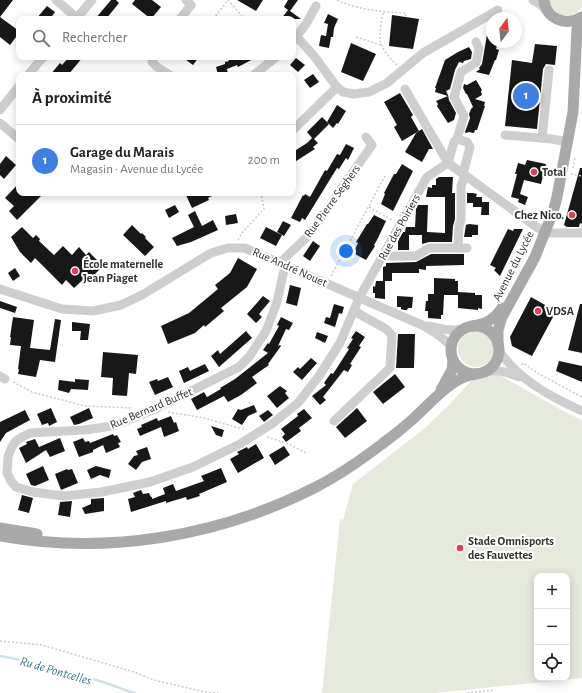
<!DOCTYPE html>
<html lang="fr">
<head>
<meta charset="utf-8">
<style>
	:root { --surface:#fff; --page:#f2f2f2; --text:#222; --muted:#767676; --line:#e0e0e0; --accent:#e03c60 }
	body { margin:0; font-family:"Alegreya Sans",sans-serif; background:var(--page); color:var(--text) }
	.controls { position:absolute; right:12px; bottom:12px; display:grid; overflow:hidden; border-radius:8px; box-shadow:0 2px 10px #0003 }
	.controls button { width:36px; height:36px; display:grid; place-items:center; padding:0; border:0; border-bottom:1px solid var(--line); background:var(--surface); color:var(--text); font:20px sans-serif }
	.compass { position:absolute; left:486px; top:12px; width:36px; height:36px; border-radius:50%; background:var(--surface); box-shadow:0 2px 10px #0003; rotate:15deg }
	.you { position:absolute; left:346px; top:251px; width:14px; height:14px; margin:-10px; border:3px solid #fff; border-radius:50%; background:#1a73e8; box-shadow:0 0 0 6px #1a73e833 }
	.badge { display:grid; place-items:center; width:26px; height:26px; border-radius:50%; background:var(--accent); color:#fff; font-size:13px; font-weight:700 }
	.pin { position:absolute; translate:-50% -50%; border:2px solid #fff; box-shadow:0 1px 4px #0006 }
	.list { margin:0; padding:0; list-style:none }
	h2 { display:flex; justify-content:space-between; align-items:center; height:52px; margin:0; padding:0 16px; font-size:17px }
	h2 small { font-size:13px; font-weight:400; color:var(--muted) }
	.list li { display:grid; grid-template-columns:26px 1fr auto; gap:12px; align-items:center; box-sizing:border-box; height:72px; padding:0 16px; border-top:1px solid var(--line) }
	.list b { display:block; font-size:15px; white-space:nowrap }
	.list p { margin:0; font-size:13px; white-space:nowrap; color:var(--muted) }
	.list em { font-size:13px; font-style:normal; color:var(--muted) }
	.icon { flex:none; width:22px; height:22px; fill:none; stroke:currentColor; stroke-width:2; stroke-linecap:round; stroke-linejoin:round }
	.map { position:relative; flex:none; width:582px; height:693px; overflow:hidden }
	.search { position:absolute; background:var(--surface); box-shadow:0 2px 10px #0003; left:16px; top:16px; width:280px; height:44px; display:flex; align-items:center; gap:10px; box-sizing:border-box; padding:0 14px; border-radius:8px; color:var(--muted); font-size:15px }
	.panel { position:absolute; background:var(--surface); box-shadow:0 2px 10px #0003; left:16px; top:72px; width:280px; height:124px; border-radius:8px }
	.map>svg:first-child { display:block }
</style>
</head>
<body>
<div class="map">
<svg width="582" height="693" viewBox="0 0 582 693">
	<rect width="100%" height="100%" fill="#fff"/>
	<g fill="#e6eadd" fill-rule="evenodd">
		<path d="M549,0H582V7C572,22 553,16 549,0Z"/>
		<circle cx="476" cy="349" r="18"/>
		<path d="M496,373L563,411L582,420V678L435,693H322L340,519L343,520L353,484L425,428L449,405L473,379ZM537,576H567V678H537Z"/>
	</g>
	<g fill="none" stroke-linecap="round" stroke-linejoin="round">
		<path stroke="#cbe3ea" stroke-width="2.5" d="M0,656C36,662 71,672 106,683C116,686 125,691 135,693"/>
	</g>
	<g fill="#181818">
		<polygon points="0,0 13,0 0,17 19,31 19,33 10,45 0,37"/>
		<polygon points="111,0 116,0 119,3 106,19 95,19"/>
		<polygon points="135,0 152,0 161,7 151,19 132,4"/>
		<polygon points="237,0 263,0 256,11"/>
		<polygon points="288,0 298,0 290,11 301,19 281,19 288,10 284,7"/>
		<polygon points="47,6 55,12 50,19 36,19"/>
		<polygon points="328,14 338,19 334,28 333,37 331,37 329,48 319,46 321,35 326,36 328,24 324,23"/>
		<polygon points="392,15 419,19 413,49 389,46"/>
		<polygon points="489,23 492,24 492,42 498,42 496,49 499,50 496,60 495,60 489,75 476,72 480,69 479,68 482,64"/>
		<polygon points="351,43 376,54 363,81 341,72"/>
		<polygon points="535,44 557,46 555,65 546,64 543,69 537,129 505,126 512,60 532,63"/>
		<polygon points="469,47 472,52 471,59 464,61 463,63 459,62 455,70 450,89 446,91 448,95 449,100 456,113 454,120 448,123 437,106 438,104 436,101 448,96 435,92 436,88 435,88 445,60 458,52"/>
		<polygon points="69,57 83,57 68,75 50,75 60,63 62,65"/>
		<polygon points="182,57 199,57 193,65"/>
		<polygon points="227,57 257,57 238,67 237,65 227,69 228,75 218,75 216,67 225,64 225,62 229,61"/>
		<polygon points="296,58 305,65 298,72 290,65"/>
		<polygon points="313,74 319,82 310,88 304,80"/>
		<polygon points="476,80 482,90 481,91 482,95 475,99 485,102 484,106 485,106 477,130 475,130 474,133 469,132 466,133 465,132 470,118 469,114 471,109 473,107 467,94 466,94 463,88 464,84 467,85"/>
		<polygon points="400,93 413,115 411,117 419,131 402,141 394,127 397,125 384,102"/>
		<polygon points="337,105 346,111 338,124 337,123 333,128 327,122"/>
		<polygon points="322,117 329,124 314,139 318,143 313,147 315,149 293,163 293,152 307,143 312,138 307,132"/>
		<polygon points="422,129 433,149 429,149 422,162 405,152 416,133"/>
		<polygon points="346,144 354,148 348,160 346,158 339,169 337,168 305,220 302,218 300,222 291,218 303,195 304,196 305,194 310,197 325,170 327,171 337,154 340,155"/>
		<polygon points="6,156 16,165 4,179 0,175 0,164"/>
		<polygon points="527,160 546,164 541,184 524,180 520,194 528,197 525,205 518,202 519,199 511,197 517,174 515,174 518,163 525,165"/>
		<polygon points="402,164 413,171 393,211 381,204 385,194 384,193 394,174 396,174"/>
		<polygon points="580,168 582,168 582,224 580,223 579,227 567,227 564,225"/>
		<polygon points="439,177 453,177 452,193 455,193 455,219 453,226 452,242 429,242 422,244 422,235 409,235 409,250 398,250 398,240 403,232 405,232 406,227 415,227 416,209 418,205 428,205 427,232 445,233 445,197 426,197 428,187 432,188 432,185 436,185 436,179"/>
		<polygon points="19,183 19,193 44,193 17,220 9,211 14,206 5,198"/>
		<polygon points="185,193 218,193 208,198 209,200 192,208"/>
		<polygon points="467,193 473,193 477,194 476,197 482,197 482,207 473,207 473,203 467,203"/>
		<polygon points="482,202 489,202 489,215 481,215"/>
		<polygon points="175,205 179,212 169,218 165,210"/>
		<polygon points="195,211 202,226 213,220 218,230 191,242 177,246 172,238 194,227 188,215"/>
		<polygon points="236,214 238,223 226,225 225,216"/>
		<polygon points="374,215 386,221 377,240 374,245 375,246 366,260 353,253 358,243 356,242 367,224 368,224"/>
		<polygon points="283,221 291,225 284,236 277,232"/>
		<polygon points="469,224 478,225 478,235 472,235 472,237 464,237 466,225"/>
		<polygon points="132,225 141,234 142,233 146,237 145,238 154,247 145,256 123,235"/>
		<polygon points="22,227 33,238 36,235 40,239 39,241 54,255 63,246 72,255 79,247 86,255 89,252 103,266 93,276 91,274 88,277 87,276 74,288 66,280 62,285 35,258 31,263 20,252 11,237"/>
		<polygon points="266,227 282,235 276,246 260,238"/>
		<polygon points="508,229 513,231 514,229 523,229 500,276 494,270 496,268 490,265"/>
		<polygon points="313,241 320,246 310,261 303,256"/>
		<polygon points="431,254 464,254 464,265 426,266 426,270 419,269 419,273 392,273 392,281 383,281 385,281 385,299 375,298 375,293 373,293 373,286 375,287 376,281 383,281 383,267 386,266 386,263 416,262"/>
		<polygon points="238,258 257,269 247,287 221,308 224,311 205,327 204,325 195,333 168,344 161,326 189,313 218,289 215,285 230,273"/>
		<polygon points="15,268 20,276 13,281 8,273"/>
		<polygon points="434,278 455,279 455,281 458,281 458,295 444,295 443,315 441,315 441,319 428,318 428,311 425,311 426,301 428,301 428,294 434,294"/>
		<polygon points="290,285 301,288 297,306 286,303"/>
		<polygon points="458,292 475,293 475,295 482,295 482,309 478,308 478,310 458,308"/>
		<polygon points="263,296 270,301 259,314 262,317 256,323 247,314"/>
		<polygon points="397,296 413,297 412,308 408,308 407,310 404,310 401,309 401,307 397,307"/>
		<polygon points="531,297 554,310 553,317 532,356 512,346 510,337"/>
		<polygon points="0,301 17,307 15,313 0,308"/>
		<polygon points="334,304 344,307 342,314 339,313 335,327 324,323 326,317 330,318"/>
		<polygon points="580,304 582,304 582,353 568,350"/>
		<polygon points="13,317 34,320 30,348 50,350 55,319 61,320 55,362 40,360 36,377 18,374 19,369 18,369 21,346 10,345 11,337 10,337"/>
		<polygon points="281,317 293,323 289,330 286,329 278,346 280,345 281,346 268,364 269,365 252,377 257,383 241,395 228,402 224,396 197,410 191,399 204,392 207,397 221,389 220,388 235,379 268,353 263,350 268,343 269,344 279,326 277,325"/>
		<polygon points="72,322 90,324 88,340 80,340 81,331 72,331"/>
		<polygon points="246,331 252,338 219,367 211,356 218,350 220,354"/>
		<polygon points="356,331 365,337 359,346 361,347 350,364 352,365 348,372 344,370 323,397 326,400 320,405 312,396 326,385 324,383 331,373 333,374 349,349 347,348 353,339 351,338"/>
		<polygon points="317,332 328,336 325,343 315,338"/>
		<polygon points="398,334 415,334 414,368 396,368"/>
		<polygon points="103,352 138,355 136,374 129,373 127,396 112,395 113,378 101,377"/>
		<polygon points="311,358 317,363 302,380 293,372 298,367 300,369"/>
		<polygon points="559,361 582,366 582,382 556,371"/>
		<polygon points="205,364 209,371 184,383 179,371 188,367 190,371"/>
		<polygon points="395,374 405,387 383,404 373,392"/>
		<polygon points="168,377 173,387 155,395 149,382 157,379 158,381"/>
		<polygon points="75,379 89,380 88,390 71,389 69,393 58,390 59,380 75,382"/>
		<polygon points="280,386 287,391 285,393 289,398 277,408 267,396"/>
		<polygon points="254,405 257,412 248,416 242,425 232,419 238,409 241,410"/>
		<polygon points="51,408 57,422 49,426 48,423 42,425 37,414"/>
		<polygon points="89,408 93,418 79,424 74,425 70,417"/>
		<polygon points="357,408 367,421 345,438 336,427"/>
		<polygon points="304,409 312,418 299,428 301,431 286,442 282,437 285,434 281,429 298,416 297,414"/>
		<polygon points="25,410 30,420 6,433 0,442 0,422"/>
		<polygon points="268,410 273,415 264,422 259,416"/>
		<polygon points="171,416 174,423 176,422 179,431 164,437 161,427 140,436 137,429 142,427 141,425 157,418 158,421"/>
		<polygon points="211,426 224,430 222,437 216,435"/>
		<polygon points="113,434 114,436 117,435 121,442 118,443 120,447 106,453 103,445 93,450 93,452 79,457 73,442 83,438 85,442 89,441 90,443"/>
		<polygon points="60,438 65,451 50,457 46,450 26,463 19,448 27,444 26,442 35,439 39,447"/>
		<polygon points="256,444 264,458 238,473 230,459 239,454 237,452 247,447 248,449"/>
		<polygon points="284,446 290,455 275,465 269,455"/>
		<polygon points="147,447 151,459 142,462 136,470 128,464 134,456 138,455 136,451"/>
		<polygon points="43,466 49,480 35,486 31,485 26,474"/>
		<polygon points="96,466 111,470 109,478 100,475 91,479 87,470"/>
		<polygon points="221,468 227,482 199,494 200,496 187,500 186,497 166,503 166,501 131,512 128,499 135,497 133,493 141,490 143,494 149,493 151,497 152,497 152,499 165,494 163,488 173,484 176,491 204,481 201,476"/>
		<polygon points="67,469 68,470 72,469 78,483 61,490 55,474"/>
		<polygon points="22,495 33,498 29,513 18,510"/>
		<polygon points="104,498 104,511 85,514 82,508 91,504 91,499"/>
		<polygon points="72,501 70,517 58,515 60,502"/>
	</g>
	<g fill="none" stroke-linecap="round" stroke-linejoin="round">
		<g stroke="#cbcbcb" stroke-width="1.5" stroke-dasharray="2 2" stroke-linecap="butt">
			<path d="M337,0C358,10 382,12 406,13L405,17"/>
			<path d="M383,13C378,39 377,46 397,65"/>
			<polyline points="213,19 228,0 242,16 257,19"/>
			<polyline points="356,37 381,45"/>
			<polyline points="573,168 575,158"/>
			<polyline points="571,174 582,176"/>
			<polyline points="369,207 394,221"/>
			<polyline points="238,240 242,233 264,209 261,193"/>
			<polyline points="331,276 385,176"/>
			<polyline points="522,365 523,363 539,374 582,397"/>
			<polyline points="13,382 32,392 85,406 133,408"/>
			<polyline points="168,412 204,418 246,430"/>
			<polyline points="267,437 289,444 306,453"/>
			<polyline points="0,641 42,645 134,672 154,680 205,692 220,693"/>
			<polyline points="467,693 495,690"/>
		</g>
		<g stroke="#cecece" stroke-width="9">
			<polyline points="56,0 77,18"/>
			<polyline points="533,0 540,4 548,12"/>
			<polyline points="76,19 92,0"/>
			<polyline points="180,19 191,5 186,0"/>
			<polyline points="297,37 314,56 337,87 343,92 354,94 369,92 387,83 423,53 498,10"/>
			<polyline points="293,41 306,24 316,6"/>
			<polyline points="153,57 152,62 157,67 170,75"/>
			<polyline points="28,75 43,57"/>
			<polyline points="254,75 276,57"/>
			<polyline points="405,89 448,163 538,228 550,233 582,233"/>
			<polyline points="0,110 19,86"/>
			<polyline points="0,123 19,139"/>
			<polyline points="293,130 337,87"/>
			<polyline points="505,135 552,139 568,142"/>
			<polyline points="366,137 372,145 309,235 284,259 284,270 277,302 266,331 249,357 239,367 155,409 113,426 84,430 30,433 22,437 15,442 11,449 8,457 7,473 11,481 16,487 33,492 64,496 102,492 150,482 193,467 240,444 273,423 298,403 319,376 340,343 359,298 427,177 448,163"/>
			<polyline points="542,138 549,70"/>
			<polyline points="457,139 464,116 454,97 461,72 476,63 479,49 476,42"/>
			<polyline points="448,163 454,142 457,139 467,142 470,147 463,174"/>
			<polyline points="458,248 459,226 461,220 461,186 465,175"/>
			<polyline points="384,256 416,256 429,248 467,248"/>
			<path d="M0,289L62,309L93,311L121,305L142,295L211,253L228,248H245L422,325C432,331 444,337 451,347"/>
			<path d="M428,326C440,328 451,332 464,329"/>
			<path d="M499,351C519,380 551,397 582,411"/>
			<path d="M483,373C497,368 506,372 519,377"/>
			<polyline points="0,376 5,379"/>
			<polyline points="334,421 390,368 392,335 386,329 354,311"/>
		</g>
		<g stroke="#a9a9a9" stroke-width="11">
			<path d="M544,0C546,19 566,27 582,17"/>
			<path d="M472,326C486,324 495,319 502,308"/>
			<circle cx="475" cy="350" r="24"/>
			<polyline points="498,345 498,330 502,317 535,257 553,212 557,197 573,112 577,29 582,17"/>
			<polyline points="441,390 452,370 453,360"/>
			<polyline points="0,528 37,534"/>
			<path d="M0,536C106,555 218,537 314,488C338,476 361,460 382,444C393,436 403,428 413,419C430,404 452,376 476,374"/>
		</g>
	</g>
	<g fill="#e03c60" stroke="#fff" stroke-width="1.5">
		<circle cx="534" cy="172" r="4"/>
		<circle cx="572" cy="215" r="4"/>
		<circle cx="75" cy="271" r="4"/>
		<circle cx="538" cy="311" r="4"/>
		<circle cx="460" cy="548" r="4"/>
	</g>
	<g text-anchor="middle" stroke-width="4" stroke-linejoin="round" paint-order="stroke">
		<g font-size="12" font-weight="bold" fill="#313131" stroke="#fff" text-anchor="start">
			<text x="542" y="176">Total</text>
			<text x="564" y="219" text-anchor="end">Chez Nico.</text>
			<text x="83" y="268">École maternelle<tspan x="83" dy="14">Jean Piaget</tspan></text>
			<text x="546" y="315">VDSA</text>
			<text x="468" y="545">Stade Omnisports<tspan x="468" dy="14">des Fauvettes</tspan></text>
		</g>
		<g font-size="12" fill="#313131" stroke="#fff">
			<text transform="translate(332 201) rotate(-54)" y="4">Rue Pierre Seghers</text>
			<text transform="translate(399 227) rotate(-61)" y="4">Rue des Poiriers</text>
			<text transform="translate(513 266) rotate(-63)" y="4">Avenue du Lycée</text>
			<text transform="translate(290 267) rotate(24)" y="4">Rue André Nouet</text>
			<text transform="translate(151 408) rotate(-23)" y="4">Rue Bernard Buffet</text>
		</g>
		<g font-size="13" font-style="italic" fill="#3f7a8c" stroke="#fff">
			<text transform="translate(56 670) rotate(16)" y="5">Ru de Pontcelles</text>
		</g>
	</g>
</svg>
<div class="controls">
<button>+</button>
<button>−</button>
<button><svg class="icon" aria-label="locate" viewBox="0 0 24 24"><circle cx="12" cy="12" r="6"/><path d="M12 2v4M12 18v4M2 12h4M18 12h4"/></svg></button>
</div>
<svg class="compass" viewBox="-18 -18 36 36"><path d="M0-13l5 13h-10z" fill="#e53935"/><path d="M0 13l5-13h-10z" fill="#767676"/></svg>
<div class="you"></div>
<div class="pin badge" style="left:526px;top:96px;background:#3f7fe0">1</div>
<div class="search"><svg class="icon" aria-label="search" viewBox="0 0 24 24"><circle cx="10" cy="10" r="6"/><path d="M15 15l6 6"/></svg>Rechercher</div>
<section class="panel">
<h2>À proximité<small></small></h2>
<ul class="list">
<li><span class="badge" style="background:#3f7fe0">1</span><div><b>Garage du Marais</b><p>Magasin · Avenue du Lycée</p></div><em>200 m</em></li>
</ul>
</section>
</div>
</body>
</html>
